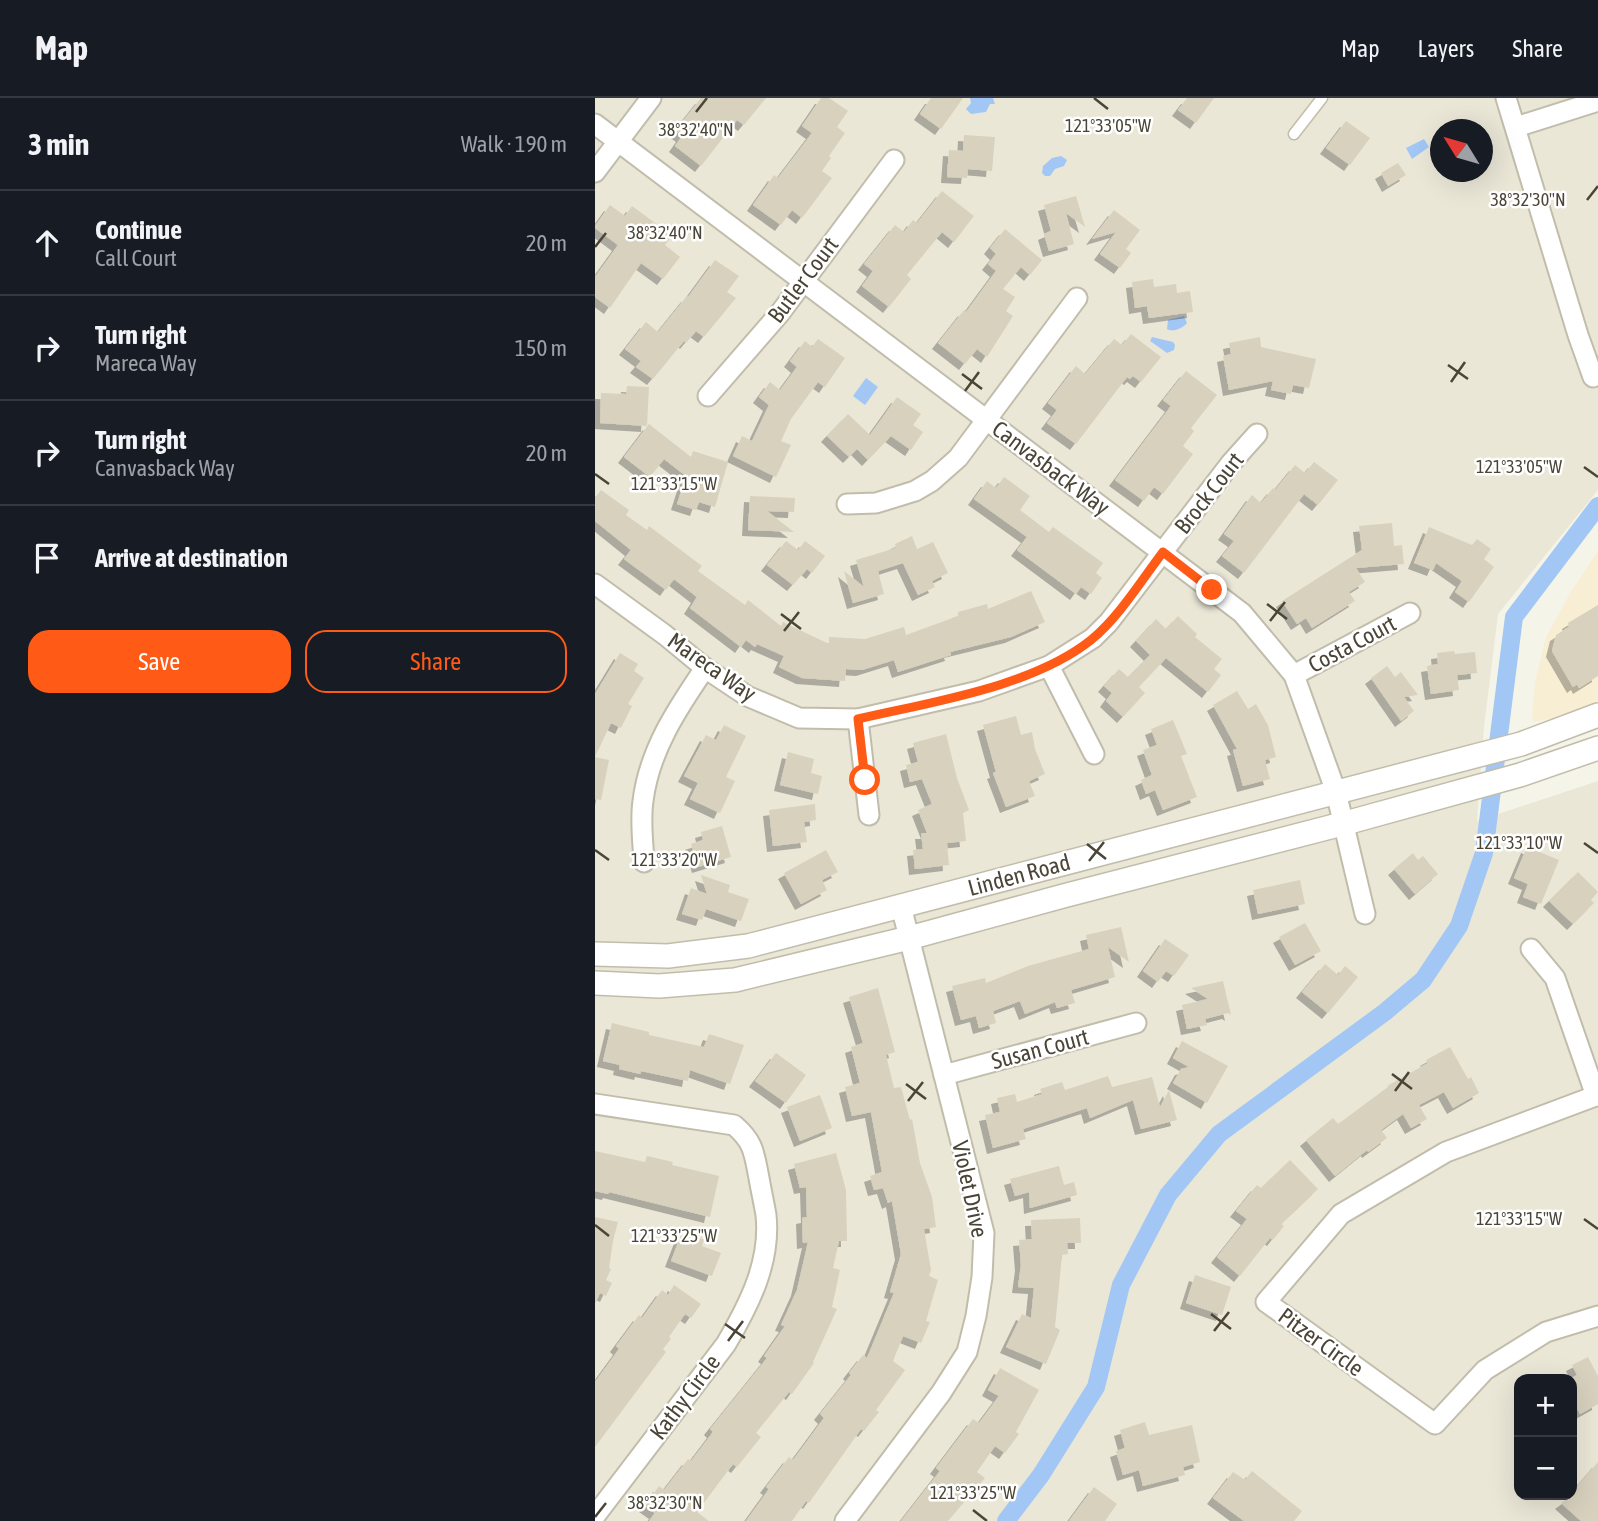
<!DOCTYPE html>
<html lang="en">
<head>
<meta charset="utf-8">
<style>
	:root { --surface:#171b24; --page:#242831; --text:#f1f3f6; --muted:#9ea1a6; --line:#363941; --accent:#ff5b17 }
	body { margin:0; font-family:"Asap Condensed",sans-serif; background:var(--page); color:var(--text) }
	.controls { position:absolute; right:21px; bottom:21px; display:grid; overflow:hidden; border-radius:14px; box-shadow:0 7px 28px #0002 }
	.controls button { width:63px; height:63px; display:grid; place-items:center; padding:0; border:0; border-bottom:2px solid var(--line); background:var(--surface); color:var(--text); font:35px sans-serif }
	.compass { position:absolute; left:835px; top:21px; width:63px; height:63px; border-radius:50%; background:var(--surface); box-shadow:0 7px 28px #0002; rotate:307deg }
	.stop { position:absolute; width:21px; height:21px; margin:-16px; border:5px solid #ff5b17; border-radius:50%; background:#fff }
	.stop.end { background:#ff5b17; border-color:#fff; box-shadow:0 2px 7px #0008 }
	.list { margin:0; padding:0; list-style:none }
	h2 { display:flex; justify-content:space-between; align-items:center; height:91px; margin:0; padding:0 28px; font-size:30px }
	h2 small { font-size:23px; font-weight:400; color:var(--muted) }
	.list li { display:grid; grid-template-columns:46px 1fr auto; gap:21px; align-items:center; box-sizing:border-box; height:105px; padding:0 28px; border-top:2px solid var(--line) }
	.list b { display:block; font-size:26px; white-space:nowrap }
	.list p { margin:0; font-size:23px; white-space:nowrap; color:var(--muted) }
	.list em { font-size:23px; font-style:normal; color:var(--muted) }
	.actions { display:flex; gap:14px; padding:21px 28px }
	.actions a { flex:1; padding:16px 0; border:2px solid var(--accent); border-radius:21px; text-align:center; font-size:24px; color:var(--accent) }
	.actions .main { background:var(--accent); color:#fff }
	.icon { flex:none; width:38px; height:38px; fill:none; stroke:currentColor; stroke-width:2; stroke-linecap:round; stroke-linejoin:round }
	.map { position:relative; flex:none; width:1003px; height:1423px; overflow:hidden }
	header { display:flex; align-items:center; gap:42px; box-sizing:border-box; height:98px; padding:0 35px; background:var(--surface); border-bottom:2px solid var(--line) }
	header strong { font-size:33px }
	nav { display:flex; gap:38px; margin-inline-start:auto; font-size:24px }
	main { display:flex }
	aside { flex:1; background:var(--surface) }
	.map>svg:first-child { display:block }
</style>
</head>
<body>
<header>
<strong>Map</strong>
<nav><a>Map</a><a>Layers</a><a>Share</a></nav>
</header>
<main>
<aside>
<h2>3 min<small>Walk · 190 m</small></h2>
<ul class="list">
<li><svg class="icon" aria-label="ahead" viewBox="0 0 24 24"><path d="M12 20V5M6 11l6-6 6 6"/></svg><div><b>Continue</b><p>Call Court</p></div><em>20 m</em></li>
<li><svg class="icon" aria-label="right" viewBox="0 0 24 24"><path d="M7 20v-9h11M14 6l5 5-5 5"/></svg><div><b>Turn right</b><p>Mareca Way</p></div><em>150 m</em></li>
<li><svg class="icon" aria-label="right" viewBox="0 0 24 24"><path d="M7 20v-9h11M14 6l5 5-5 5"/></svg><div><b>Turn right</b><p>Canvasback Way</p></div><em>20 m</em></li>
<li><svg class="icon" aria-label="arrive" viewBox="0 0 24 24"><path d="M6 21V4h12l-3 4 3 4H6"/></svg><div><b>Arrive at destination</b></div></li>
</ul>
<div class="actions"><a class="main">Save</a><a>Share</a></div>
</aside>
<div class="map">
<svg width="1003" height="1423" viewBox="0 0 1003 1423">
	<defs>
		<filter id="shadow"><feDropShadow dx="-6" dy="6" stdDeviation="0" flood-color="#0004"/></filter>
	</defs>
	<rect width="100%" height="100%" fill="#f5f4e9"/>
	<path fill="#eae7d7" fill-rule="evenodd" d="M0,0H1003V392L903,516L889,629L882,723L1003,683V1423H0ZM846,32H888V74H846ZM924,1281H977V1397H924Z"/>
	<polygon fill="#f8eed3" points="1003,453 1003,603 972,617 939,624 937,617 940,584 951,539 977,492"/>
	<g fill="#a2c7f5">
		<polygon points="375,0 398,0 400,6 395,6 391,14 376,16 371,11 376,5"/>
		<polygon points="829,41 834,49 817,61 811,50"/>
		<polygon points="466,58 472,62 469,68 460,71 455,78 450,78 447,75 448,68 457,60"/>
		<path d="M589,218L592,225C588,230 578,235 572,231L573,222Z"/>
		<polygon points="557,239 578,244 580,247 579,252 572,255 555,243"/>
		<polygon points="271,280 283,289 270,307 258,298"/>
	</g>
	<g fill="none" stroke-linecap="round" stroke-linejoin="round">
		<polyline stroke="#a2c7f5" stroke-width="18" points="411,1423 446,1377 501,1289 526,1187 573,1097 624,1036 790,914 828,882 864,828 889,755 919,519 1003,408"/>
	</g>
	<g fill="#d8d1be" filter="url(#shadow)">
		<polygon points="106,0 171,0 149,27 142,22 106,68 80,48 87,38 80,33"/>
		<polygon points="226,0 234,0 253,13 242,29 250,35 234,58 236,60 227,73 237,80 207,120 197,112 186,127 158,107 179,77 183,80 217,35 207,28"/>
		<polygon points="336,0 368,0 346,31 325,16"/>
		<polygon points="592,0 619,0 601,25 583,12"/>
		<polygon points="751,23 775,40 755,67 731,50"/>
		<polygon points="369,37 400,39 397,73 373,71 372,80 352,79 354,52 368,53"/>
		<polygon points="803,65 811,77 793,88 786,75"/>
		<polygon points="347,93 379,118 359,144 347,134 312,177 316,181 294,209 267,188 278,173 269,166 300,127 309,134 318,122 322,125"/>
		<polygon points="481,98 490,129 471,115 479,146 454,153 449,136 456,133 449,107"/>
		<polygon points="15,107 30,118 37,108 52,119 77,138 70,147 85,159 68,181 46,165 15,210 0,199 0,179 23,147 0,130 0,128"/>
		<polygon points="519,112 545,132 531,151 536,155 525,170 505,156 521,134 497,141"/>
		<polygon points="410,131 447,162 435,177 426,169 408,191 420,199 411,213 418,218 392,259 382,251 370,266 343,245 369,212 371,214 401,173 393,166 401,156 395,150"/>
		<polygon points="120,162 144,178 132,194 141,200 109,239 101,233 91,245 89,243 58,281 41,269 46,263 30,251 51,224 63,234 92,198 93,199"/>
		<polygon points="558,181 559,189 581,186 582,195 595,193 598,214 554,220 552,208 540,210 537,184"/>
		<polygon points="536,236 566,259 546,284 538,278 535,281 532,279 481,346 452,325 462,312 453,305 481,268 490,276 519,241 527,247"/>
		<polygon points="665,239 666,249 721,261 714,290 698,287 696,296 676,292 678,283 634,292 628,258 636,256 634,245"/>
		<polygon points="223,241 250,260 230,289 223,284 196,321 186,343 196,347 181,379 138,358 147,338 157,343 174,307 164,299 175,284 185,292 202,269 195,263 210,243 217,249"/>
		<polygon points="591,273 622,297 596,330 599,333 588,348 598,356 568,396 559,389 549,403 520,382 576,308 568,302"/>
		<polygon points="32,288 54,289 52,328 5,325 6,295 31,296"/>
		<polygon points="302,299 326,316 318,327 328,334 316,352 296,338 273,362 262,351 254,359 232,338 253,316 275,337"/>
		<polygon points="54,326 96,359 98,353 133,364 120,409 104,404 101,412 82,406 91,378 69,361 55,379 29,359"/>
		<polygon points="719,364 743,382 723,407 709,396 649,475 627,458 639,443 629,436 657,397 666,405 678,390 680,392 700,367 710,375"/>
		<polygon points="409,379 435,398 425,412 454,434 458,429 508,465 501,475 507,480 496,496 486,489 481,496 422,452 432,439 379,401 392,383 401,390"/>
		<polygon points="6,392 34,412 31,417 52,432 54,428 107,468 103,473 150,507 153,502 186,528 188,524 234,546 234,539 270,541 309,529 311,537 363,518 363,514 392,506 393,511 436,493 450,524 416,539 355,554 356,557 303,574 299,562 267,572 251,571 250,583 207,580 184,569 189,558 162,546 160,549 151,542 146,549 95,510 102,499 79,481 71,492 29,461 36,452 0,423 0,400"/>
		<polygon points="155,398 200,400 199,414 172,413 199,434 153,432"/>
		<polygon points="797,425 799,448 807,447 809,466 761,470 770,484 754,494 760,503 717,530 711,520 702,526 687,503 767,452 764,428"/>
		<polygon points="834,429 877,447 882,441 896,451 889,461 899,469 874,504 860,494 867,483 841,465 838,472 819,465"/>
		<polygon points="317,438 322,451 338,444 353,475 337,483 340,489 323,497 308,465 283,473 289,496 258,505 249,473 269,489 261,462 301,450 300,446"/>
		<polygon points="191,443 203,452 210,443 230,458 217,475 212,471 198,487 172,467"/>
		<polygon points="1003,507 1003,578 984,590 982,586 978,589 957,553 961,537 974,529 973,525"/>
		<polygon points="583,518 602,536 600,539 627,561 619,571 626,577 613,594 571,560 544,589 550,595 528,619 511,603 517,595 509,588 524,571 533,579 555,557 541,543 561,521 571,531"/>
		<polygon points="859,553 860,556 880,554 882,575 862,577 864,592 836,596 832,568 843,566 842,555"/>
		<polygon points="25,555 43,566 39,573 49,580 33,606 37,608 26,630 16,625 0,659 14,662 6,702 0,701 0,596"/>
		<polygon points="792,568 800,579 806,574 823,597 809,599 819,613 806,623 776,580"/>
		<polygon points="642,593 653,611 661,606 673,627 681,659 670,662 675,681 648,688 638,652 642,651 618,607"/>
		<polygon points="421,618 426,637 437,634 440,651 450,676 434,683 440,698 411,709 398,675 401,674 388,627"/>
		<polygon points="578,622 592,656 586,658 602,699 568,712 560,692 551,696 546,682 557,677 548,652 562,647 556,631"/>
		<polygon points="129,627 151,638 131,679 140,683 125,715 95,701 103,685 89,678 111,637 121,642"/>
		<polygon points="351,636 362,680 374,712 368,715 371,743 352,745 354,767 320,771 318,752 328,751 326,735 332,735 323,712 337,706 327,681 315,684 311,667 323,664 318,645"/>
		<polygon points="193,654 219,661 216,675 227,678 223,696 185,687"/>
		<polygon points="220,706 221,722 209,724 212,744 178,748 174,712"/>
		<polygon points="127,728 136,759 103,769 96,746 108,742 106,734"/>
		<polygon points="932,749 964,762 946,806 928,799 933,786 919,780"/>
		<polygon points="231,752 243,774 227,782 232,792 206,806 189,775"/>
		<polygon points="818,755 823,762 828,758 843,776 820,796 799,771"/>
		<polygon points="983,774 1003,794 996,802 999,805 978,826 954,803"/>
		<polygon points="106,777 135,787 133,794 154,801 146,823 111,811 107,822 87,816 96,790 112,796"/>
		<polygon points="705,782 710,806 663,816 658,792"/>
		<polygon points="710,825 726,853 700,867 684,839"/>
		<polygon points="526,829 534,864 513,849 520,879 476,892 480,905 462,910 460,904 430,916 425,903 398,913 401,925 384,930 381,918 366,922 357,888 390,880 391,885 433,868 494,851 491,837"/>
		<polygon points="570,841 594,857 579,878 571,873 563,884 548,873"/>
		<polygon points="730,866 743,877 750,868 763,879 733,915 707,894"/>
		<polygon points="628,883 636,917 633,915 610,921 612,927 592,931 587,907 613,901 596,890"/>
		<polygon points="283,890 300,954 291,957 299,990 306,989 315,1022 317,1021 325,1065 337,1099 341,1129 329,1131 336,1172 334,1178 343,1182 331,1223 335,1224 326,1245 308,1238 298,1263 310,1272 281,1312 284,1314 269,1333 266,1331 214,1405 211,1403 197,1423 151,1423 174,1391 171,1389 194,1359 198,1362 229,1320 225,1316 256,1277 254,1275 268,1257 272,1260 299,1195 295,1194 306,1156 297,1103 293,1105 288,1090 279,1092 275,1078 287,1074 276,1014 257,1018 250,989 265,985 256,949 268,945 254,899"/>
		<polygon points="17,925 54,934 54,937 109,949 114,936 149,947 135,986 95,972 93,983 46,973 45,976 24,971 25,967 8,963"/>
		<polygon points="587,943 633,968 612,1005 578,985 586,971 594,969 578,960"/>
		<polygon points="855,949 873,981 876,979 884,995 858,1010 849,994 824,1007 832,1021 816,1030 808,1016 786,1032 792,1040 773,1054 772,1052 740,1078 711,1042 738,1020 743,1026 793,989 792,988 833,965 831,962"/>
		<polygon points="181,955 211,977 191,1005 160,983"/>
		<polygon points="513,978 517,989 557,979 565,1009 574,992 582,1022 546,1031 538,1002 495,1020 492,1010 428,1031 431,1041 398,1050 390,1017 405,1014 402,1000 420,996 422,1004 447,996 445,991 467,984 470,992"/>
		<polygon points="225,997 237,1030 205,1043 192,1009"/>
		<polygon points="0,1053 50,1064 52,1058 78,1064 77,1067 124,1078 115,1119 14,1094 13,1096 0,1093"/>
		<polygon points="241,1055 251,1092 252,1143 244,1143 238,1170 245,1172 237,1209 242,1211 218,1264 219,1265 197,1296 194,1294 161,1335 166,1339 142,1369 138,1366 102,1414 114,1423 54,1423 60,1415 50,1408 64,1388 69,1392 93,1361 96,1363 118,1334 115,1331 172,1260 169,1258 190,1228 186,1227 202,1192 213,1144 208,1145 207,1120 212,1119 211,1089 205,1090 199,1066"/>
		<polygon points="695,1062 723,1091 686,1126 689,1128 678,1142 675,1140 645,1178 622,1159 652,1121 641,1113 662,1087 666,1090"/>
		<polygon points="464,1068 469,1087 479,1084 482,1097 435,1110 434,1094 420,1098 415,1081"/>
		<polygon points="0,1119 23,1124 18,1143 14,1170 16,1171 11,1182 17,1185 11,1198 5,1195 0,1206"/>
		<polygon points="485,1120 486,1145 472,1145 473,1156 467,1157 460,1229 465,1232 451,1266 411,1249 427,1216 436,1220 439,1190 423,1189 426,1167 424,1142 437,1141 436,1122"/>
		<polygon points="86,1137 109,1141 107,1148 126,1155 117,1178 76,1163"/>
		<polygon points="600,1177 636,1189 627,1217 591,1205"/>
		<polygon points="79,1187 106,1206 96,1220 90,1216 74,1239 76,1241 68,1251 71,1254 0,1349 0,1284 24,1251 21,1248 44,1217 47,1220 67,1192 73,1197"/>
		<polygon points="993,1259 1003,1278 1003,1306 985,1316 977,1301 977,1280 982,1277 977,1267"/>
		<polygon points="405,1270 444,1292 421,1334 424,1336 410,1355 400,1348 382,1374 390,1380 353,1423 306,1423 345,1373 341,1370 378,1321 384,1325 404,1298 393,1292"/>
		<polygon points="550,1324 554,1337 597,1327 605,1364 588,1369 590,1377 548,1388 544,1372 528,1377 521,1353 530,1350 525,1332"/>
		<polygon points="1003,1364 1003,1423 986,1423 966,1405 977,1397 977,1394"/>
		<polygon points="657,1373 707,1413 699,1423 649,1423 618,1400 638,1374 650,1382"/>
		<polygon points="499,1389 522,1406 510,1423 474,1423"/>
	</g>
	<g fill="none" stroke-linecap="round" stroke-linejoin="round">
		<defs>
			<polyline id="service" points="699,36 727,0"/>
			<g id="minor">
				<polyline points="911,0 983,237 998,279"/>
				<polyline points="0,26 647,515 699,577 741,694 770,816"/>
				<polyline points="921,29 1003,3"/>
				<polyline points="0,74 56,0"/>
				<polyline points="113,298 185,215 299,62"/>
				<polyline points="252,406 281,405 320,393 337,383 363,360 482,200"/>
				<polyline points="0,486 70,537 110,570 152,598 204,620 263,621 384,593 454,568 498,540 514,524 636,365 662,336"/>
				<polyline points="454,568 499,656"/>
				<polyline points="699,577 815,515"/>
				<polyline points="263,621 274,717"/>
				<path d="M49,764C48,744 45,723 48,703C54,653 82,611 110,570"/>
				<polyline points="936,851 960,880 1001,998"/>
				<polyline points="349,977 541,925"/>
				<polyline points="1003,997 851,1054 746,1116 671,1204 840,1326 890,1272 951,1234 1003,1218"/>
				<path d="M0,1006L139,1027C159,1044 159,1055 164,1080C166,1092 169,1105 171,1117C176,1164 154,1207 131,1246L0,1418"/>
				<polyline points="250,1423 346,1295 372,1254 381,1218 387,1179 389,1135 306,808"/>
			</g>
			<g id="tertiary">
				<polyline points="0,856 73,858 153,848 926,646 1003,617"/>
				<polyline points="0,885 64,888 140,882 314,840 472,797 747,726 925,677 1003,650"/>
			</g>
		</defs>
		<use href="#service" stroke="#c2bdab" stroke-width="13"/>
		<use href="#minor" stroke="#c2bdab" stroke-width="23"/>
		<use href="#tertiary" stroke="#c2bdab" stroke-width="26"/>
		<use href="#service" stroke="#fff" stroke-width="10"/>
		<use href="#minor" stroke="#fff" stroke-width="19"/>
		<use href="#tertiary" stroke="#fff" stroke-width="23"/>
	</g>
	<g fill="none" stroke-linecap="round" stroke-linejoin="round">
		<path stroke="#ff5b17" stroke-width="9" d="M270,682L263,621C336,604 437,589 496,542C524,519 546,483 568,454L617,492"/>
	</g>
	<path fill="none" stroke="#4a4537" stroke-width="2.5" d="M499,0L513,11M101,14L112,0M992,102L1003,88M0,149L11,135M853,267L873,281M367,276L387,291M856,284L870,264M370,293L384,274M989,369L1003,379M0,376L14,386M672,506L692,521M186,516L206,531M675,523L690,504M189,533L204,514M989,745L1003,755M492,746L511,761M0,752L14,762M494,763L509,744M797,976L817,991M311,986L331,1001M800,993L814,974M313,1003L328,984M989,1121L1003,1131M0,1127L14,1138M616,1216L636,1231M130,1226L150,1240M619,1233L634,1214M133,1243L148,1223M378,1412L392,1423M0,1419L11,1405"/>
	<g text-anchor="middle" stroke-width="5" stroke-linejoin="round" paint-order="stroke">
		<g font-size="23" fill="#4a4537" stroke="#fff">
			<text transform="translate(208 182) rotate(-53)" y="8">Butler Court</text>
			<text transform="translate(456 370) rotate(37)" y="8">Canvasback Way</text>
			<text transform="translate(614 395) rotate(-52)" y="8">Brock Court</text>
			<text transform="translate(757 546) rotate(-28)" y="8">Costa Court</text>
			<text transform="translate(117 569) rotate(35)" y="8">Mareca Way</text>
			<text transform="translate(424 777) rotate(-15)" y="8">Linden Road</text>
			<text transform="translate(445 951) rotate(-15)" y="8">Susan Court</text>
			<text transform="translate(375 1091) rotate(78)" y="8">Violet Drive</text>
			<text transform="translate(726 1244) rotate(36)" y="8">Pitzer Circle</text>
			<text transform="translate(90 1299) rotate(-53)" y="8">Kathy Circle</text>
		</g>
	</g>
	<g font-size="18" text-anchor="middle" fill="#4a4537" stroke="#fff" stroke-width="5" stroke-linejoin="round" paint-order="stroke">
		<text x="513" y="34">121°33'05"W</text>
		<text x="101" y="38">38°32'40"N</text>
		<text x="933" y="108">38°32'30"N</text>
		<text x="70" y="141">38°32'40"N</text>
		<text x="924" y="375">121°33'05"W</text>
		<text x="79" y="392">121°33'15"W</text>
		<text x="924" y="751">121°33'10"W</text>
		<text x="79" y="768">121°33'20"W</text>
		<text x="924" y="1127">121°33'15"W</text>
		<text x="79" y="1144">121°33'25"W</text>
		<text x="378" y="1401">121°33'25"W</text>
		<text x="70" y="1411">38°32'30"N</text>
	</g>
</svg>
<div class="controls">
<button>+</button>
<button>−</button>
</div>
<svg class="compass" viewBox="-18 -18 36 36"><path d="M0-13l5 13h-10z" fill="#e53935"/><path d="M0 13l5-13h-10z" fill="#9ea1a6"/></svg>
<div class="stop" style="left:270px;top:682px"></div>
<div class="stop end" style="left:617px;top:492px"></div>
</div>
</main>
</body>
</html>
